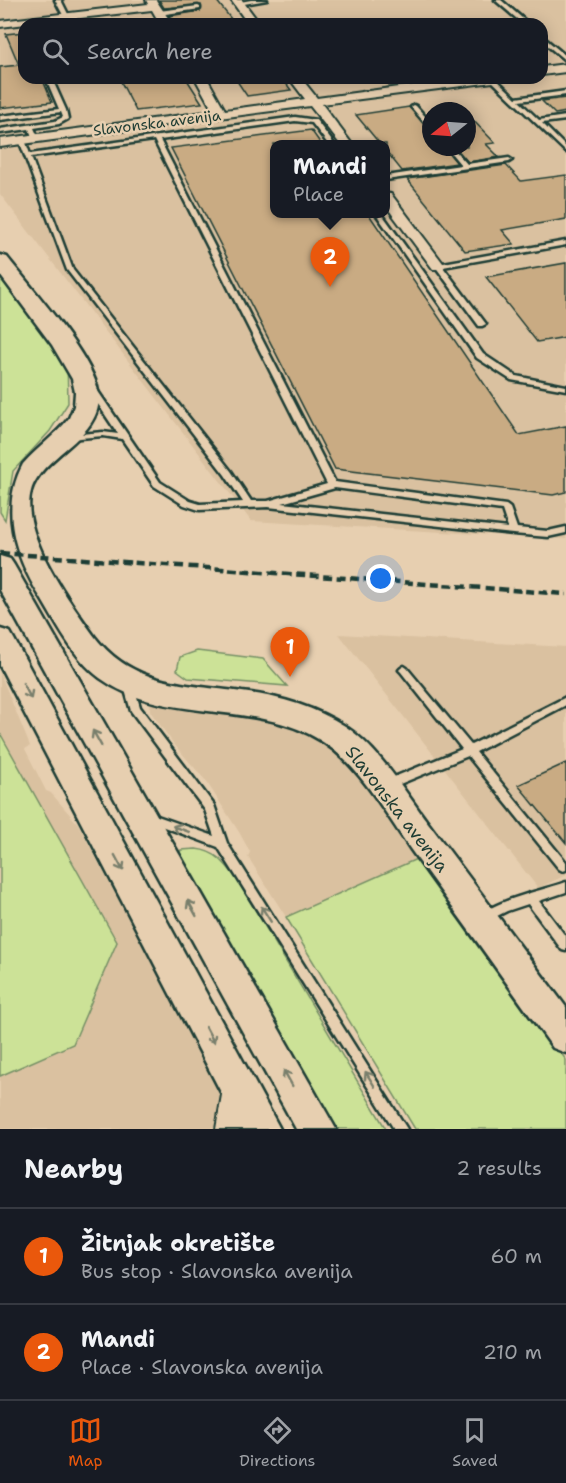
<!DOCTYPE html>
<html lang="en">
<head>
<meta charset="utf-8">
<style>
	:root { --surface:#171b24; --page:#20242c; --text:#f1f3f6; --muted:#9ea1a6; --line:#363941; --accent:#ea580c }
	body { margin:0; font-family:"Shantell Sans",sans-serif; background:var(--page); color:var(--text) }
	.compass { position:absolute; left:422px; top:102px; width:54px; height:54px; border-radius:50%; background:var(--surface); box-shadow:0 3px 15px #0003; rotate:253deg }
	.you { position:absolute; left:381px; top:579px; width:21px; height:21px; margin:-15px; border:4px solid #fff; border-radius:50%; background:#1a73e8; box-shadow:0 0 0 9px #1a73e833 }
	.badge { display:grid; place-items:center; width:39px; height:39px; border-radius:50%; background:var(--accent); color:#fff; font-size:20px; font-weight:700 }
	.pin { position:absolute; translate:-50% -50px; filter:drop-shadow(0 2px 3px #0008) }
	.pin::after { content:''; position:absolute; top:32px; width:21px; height:18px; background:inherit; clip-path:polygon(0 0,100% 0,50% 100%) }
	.popup { position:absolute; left:270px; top:140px; width:120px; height:78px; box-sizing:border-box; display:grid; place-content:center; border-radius:12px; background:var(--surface); filter:drop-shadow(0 2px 4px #0005); font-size:20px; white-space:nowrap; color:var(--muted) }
	.popup b { font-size:22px; color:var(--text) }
	.popup::after { content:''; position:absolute; left:50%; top:100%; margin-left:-12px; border:12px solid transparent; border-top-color:var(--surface) }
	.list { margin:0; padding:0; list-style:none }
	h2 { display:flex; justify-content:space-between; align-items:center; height:78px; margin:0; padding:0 24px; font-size:26px }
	h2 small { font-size:20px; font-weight:400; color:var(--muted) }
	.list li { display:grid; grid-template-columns:39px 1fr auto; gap:18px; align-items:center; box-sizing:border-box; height:96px; padding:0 24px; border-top:2px solid var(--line) }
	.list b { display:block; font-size:22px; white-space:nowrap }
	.list p { margin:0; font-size:20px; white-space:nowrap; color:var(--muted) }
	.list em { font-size:20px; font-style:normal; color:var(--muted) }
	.icon { flex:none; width:33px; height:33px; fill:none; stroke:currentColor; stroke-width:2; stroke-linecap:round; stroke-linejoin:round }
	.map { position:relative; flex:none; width:566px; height:1129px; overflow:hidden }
	.search { position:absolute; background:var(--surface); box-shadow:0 3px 15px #0003; left:18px; right:18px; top:18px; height:66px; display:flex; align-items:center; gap:15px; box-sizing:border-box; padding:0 21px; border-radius:18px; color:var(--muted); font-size:22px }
	.sheet { height:270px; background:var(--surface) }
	nav { display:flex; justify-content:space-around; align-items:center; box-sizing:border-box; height:84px; border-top:2px solid var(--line); background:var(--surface); font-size:16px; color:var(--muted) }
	nav a { display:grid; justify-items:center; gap:3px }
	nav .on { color:var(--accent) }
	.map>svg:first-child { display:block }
</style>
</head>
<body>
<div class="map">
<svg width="566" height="1129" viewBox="0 0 566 1129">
	<rect width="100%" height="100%" fill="#e7cfb0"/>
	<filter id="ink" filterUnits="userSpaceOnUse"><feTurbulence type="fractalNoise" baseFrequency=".0167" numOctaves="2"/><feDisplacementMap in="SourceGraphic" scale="12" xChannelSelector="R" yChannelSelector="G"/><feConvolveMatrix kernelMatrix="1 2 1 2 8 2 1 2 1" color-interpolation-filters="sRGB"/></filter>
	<g filter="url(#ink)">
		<g fill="#dac1a0" fill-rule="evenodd">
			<path d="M0,0H566V539L251,521L0,194ZM24,24H542V78H24ZM431,111H467V147H431ZM274,144H386V214H274Z"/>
			<polygon points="339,634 566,647 566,875 538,888"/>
			<polygon points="0,673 30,746 25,749 46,791 51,793 78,824 241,1129 0,1129"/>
			<polygon points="155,703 283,723 313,736 338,752 352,764 421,857 286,917 248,857 250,852 239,832 206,781 173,743 150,711 150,705"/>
		</g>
		<g fill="#cce297" stroke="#769066" stroke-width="1.5">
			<polygon points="0,271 67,358 68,403 50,431 13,471 5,520 0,512"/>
			<polygon points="197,651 263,659 287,686 188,678 177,670 180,657"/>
			<polygon points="0,733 117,942 73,1044 0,1076"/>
			<path d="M196,849C216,851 225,863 236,878L386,1129H337L179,853L181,850Z"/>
			<polygon points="421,857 566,1060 566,1129 415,1129 286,917"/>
		</g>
		<g fill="#c9ab83" stroke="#1f3d34" stroke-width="1.5">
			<polygon points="159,0 216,0 235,24 174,24 169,16 200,11 201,5 164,8"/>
			<polygon points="24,32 24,78 42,78 52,102 0,108 0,67 19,65 6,34"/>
			<polygon points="119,78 186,78 202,103 136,111"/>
			<polygon points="235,78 282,78 291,90 247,96"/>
			<polygon points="566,98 566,112 555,114 542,101"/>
			<polygon points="409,107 431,131 431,147 444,147 457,163 402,171 386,151 386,144 380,144 356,115"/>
			<polygon points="467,114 495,143 486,144 499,157 468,162 455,147 467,147"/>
			<polygon points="311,130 321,144 274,144 274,213 368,213 519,435 566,426 566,492 553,495 335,469 171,148"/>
			<polygon points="506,165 521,181 566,175 566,219 502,230 514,244 465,251 407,179"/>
			<polygon points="566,263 566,337 537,342 486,277"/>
			<polygon points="566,763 566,843 518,785"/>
		</g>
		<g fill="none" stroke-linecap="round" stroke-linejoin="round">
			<defs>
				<g id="lane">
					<polygon points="55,0 61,0 69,16 68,17 64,17"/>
					<polygon points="251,0 267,0 238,5 235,3"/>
					<polygon points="495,0 501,0 529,24 523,24"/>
					<polygon points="198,6 200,7 200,9 159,15 156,13 159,11"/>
					<polygon points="542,36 566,56 566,61 542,41"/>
					<polygon points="489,78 495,78 516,98 566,91 566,95 519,101 539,120 566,116 566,120 542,123 566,147 566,152"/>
					<polygon points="50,79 53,81 66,110 68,119 59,124 34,128 39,139 36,141 33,139 29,129 0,133 0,129 55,121 63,117 61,112 0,120 0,116 59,109 47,81"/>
					<polygon points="414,105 416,106 431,123 431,129 429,128 412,108 411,107"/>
					<path d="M295,117L316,120L334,144H328L312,123L295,121L160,140L335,482L506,505L510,508L517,528L548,531L566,527V533L548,537L513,534L268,507L199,510L184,505L154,486L122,439L103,436L69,439L65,437L69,435L103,432L118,434L88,389L89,387H95L160,482L190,501L200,504L243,502L225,475L67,270L19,140L20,139L25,140L30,154ZM154,140L327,484L268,501H251L231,471L73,270L31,157ZM335,488L502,510L508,528L282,503Z"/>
					<polygon points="446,147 452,147 467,164 509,158 512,160 509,162 386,180 386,176 461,165"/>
					<polygon points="376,214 382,214 483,354 516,376 566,386 566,390 511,380 477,358"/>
					<polygon points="566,241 566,245 443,267 486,324 482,326 479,326 435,266 438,264"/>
					<polygon points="404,666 407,668 471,745 566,697 566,705 476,752 566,862 566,870 563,871 559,869 468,756 390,788 386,789 382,788 381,785 382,782 462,749 401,672 399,670 401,668"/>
					<polygon points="128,679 131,680 133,683 140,707 214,805 227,843 407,1129 394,1129 218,847 145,820 144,817 145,814 149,813 214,836 205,810 131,711 123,683 125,680"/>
					<path d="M566,882V892L539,901L566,937V951L562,950L528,904L507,911L485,922L481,920L479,917C489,902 547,889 566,882Z"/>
				</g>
				<g id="street">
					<polygon points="146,0 156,0 172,24 160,24 152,10 0,27 0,21 148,4"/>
					<polygon points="231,0 242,0 260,24 248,24"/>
					<polygon points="566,64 566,72 542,75 542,67"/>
					<polygon points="195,78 207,78 225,110 305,99 289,78 301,78 317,98 465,78 499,78 493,82 322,104 352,144 340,144 310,106 0,147 0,139 213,111"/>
					<polygon points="386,193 391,194 443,263 445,266 443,269 433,269 386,206"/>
					<polygon points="237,1076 247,1080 251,1089 244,1129 216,1129 223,1089 227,1080"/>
				</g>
				<g id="secondary">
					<path d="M0,255L7,257C30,286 93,357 98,391C106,437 42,453 31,491C19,533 71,604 95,637C133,686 186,684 242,692C277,696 315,707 345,726C380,749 404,791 429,824C475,885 520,946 566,1007V1053L553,1048C506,982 459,916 411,850C388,817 365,776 334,750C266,695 169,728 100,678C73,658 56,623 39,595C14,554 0,507 23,464C38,447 56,435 69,418L74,406L75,392L72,379L52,345L0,275Z"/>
					<polygon points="0,556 10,559 14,565 336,1129 296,1129 0,590"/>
					<polygon points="0,629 10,632 14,639 280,1129 240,1129 0,666"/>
				</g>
			</defs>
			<use href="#lane" stroke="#1f3d34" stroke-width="5"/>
			<use href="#street" stroke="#1f3d34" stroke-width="4"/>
			<use href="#secondary" stroke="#1f3d34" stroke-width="5"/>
			<use href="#lane" fill="#e7cfb0" fill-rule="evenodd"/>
			<use href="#street" fill="#e7cfb0" fill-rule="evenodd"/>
			<use href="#secondary" fill="#e7cfb0" fill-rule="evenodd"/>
			<polyline stroke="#1f3d34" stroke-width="4.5" stroke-dasharray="9 4.5" stroke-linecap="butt" points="0,553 566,594"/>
		</g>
		<defs><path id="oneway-shaft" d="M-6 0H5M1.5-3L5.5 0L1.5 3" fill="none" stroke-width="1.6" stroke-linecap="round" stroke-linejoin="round" transform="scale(1.5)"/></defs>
		<g stroke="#797f6c">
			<use href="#oneway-shaft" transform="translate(27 691) rotate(62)"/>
			<use href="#oneway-shaft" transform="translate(97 738) rotate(-119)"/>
			<use href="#oneway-shaft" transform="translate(181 829) rotate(-160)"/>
			<use href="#oneway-shaft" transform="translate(119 863) rotate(62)"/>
			<use href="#oneway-shaft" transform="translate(192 908) rotate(-119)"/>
			<use href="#oneway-shaft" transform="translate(266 914) rotate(-122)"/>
			<use href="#oneway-shaft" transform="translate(210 1035) rotate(62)"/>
			<use href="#oneway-shaft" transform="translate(288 1078) rotate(-119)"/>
			<use href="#oneway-shaft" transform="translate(370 1079) rotate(-122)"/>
		</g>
	</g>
	<g text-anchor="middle" stroke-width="5" stroke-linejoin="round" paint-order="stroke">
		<g font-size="15" fill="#1f3d34" stroke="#e7cfb0">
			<text transform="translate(157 123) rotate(-7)" y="5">Slavonska avenija</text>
		</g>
		<g font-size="18" fill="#1f3d34" stroke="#e7cfb0">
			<text transform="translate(397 809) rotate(52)" y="6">Slavonska avenija</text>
		</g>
	</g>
</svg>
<svg class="compass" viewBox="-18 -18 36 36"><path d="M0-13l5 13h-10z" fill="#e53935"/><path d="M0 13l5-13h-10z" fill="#9ea1a6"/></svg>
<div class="you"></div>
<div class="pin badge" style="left:290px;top:677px">1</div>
<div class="pin badge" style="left:330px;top:287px">2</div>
<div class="popup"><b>Mandi</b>Place</div>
<div class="search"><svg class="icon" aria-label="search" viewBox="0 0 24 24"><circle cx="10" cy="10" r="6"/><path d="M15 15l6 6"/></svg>Search here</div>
</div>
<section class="sheet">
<h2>Nearby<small>2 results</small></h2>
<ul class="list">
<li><span class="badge">1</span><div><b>Žitnjak okretište</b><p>Bus stop · Slavonska avenija</p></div><em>60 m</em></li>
<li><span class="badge">2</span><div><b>Mandi</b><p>Place · Slavonska avenija</p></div><em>210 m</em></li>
</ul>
</section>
<nav>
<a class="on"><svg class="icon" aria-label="map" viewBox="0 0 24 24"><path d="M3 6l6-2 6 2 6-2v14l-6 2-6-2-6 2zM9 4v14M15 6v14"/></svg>Map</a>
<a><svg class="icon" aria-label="directions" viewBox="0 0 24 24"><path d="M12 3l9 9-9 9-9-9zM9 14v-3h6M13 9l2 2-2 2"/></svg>Directions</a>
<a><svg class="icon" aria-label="saved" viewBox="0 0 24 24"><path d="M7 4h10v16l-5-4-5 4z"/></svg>Saved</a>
</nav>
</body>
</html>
